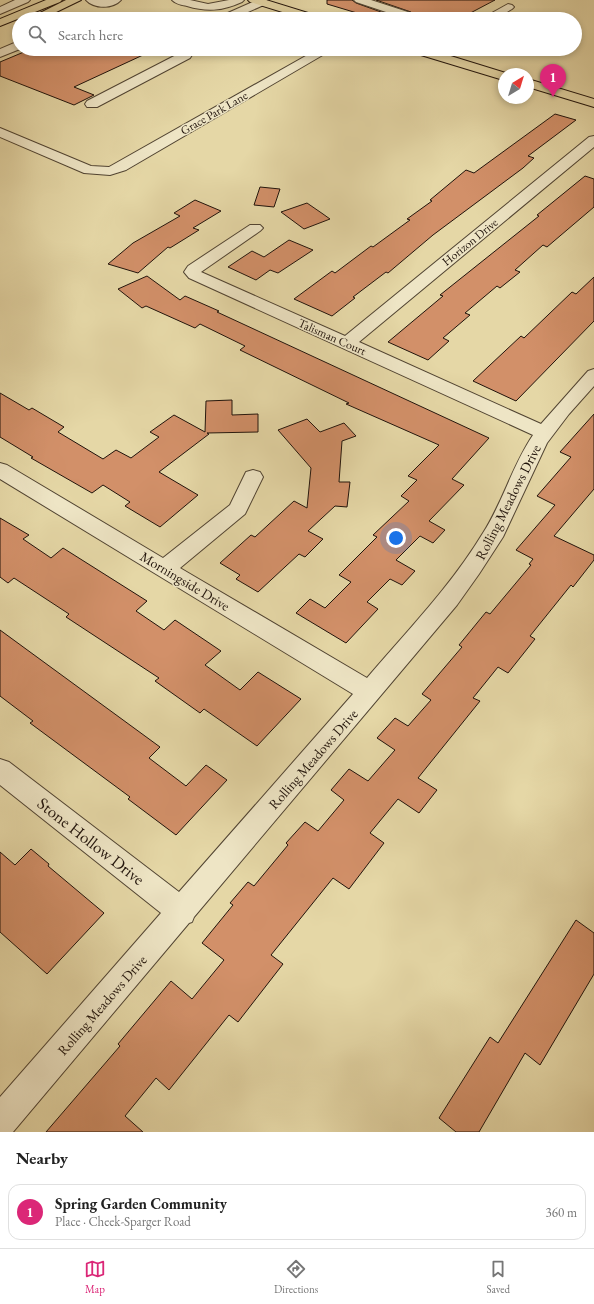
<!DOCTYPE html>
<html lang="en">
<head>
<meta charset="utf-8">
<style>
	:root { --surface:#fff; --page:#f6f6f6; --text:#222; --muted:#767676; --line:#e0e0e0; --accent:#db2777 }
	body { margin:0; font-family:"EB Garamond",serif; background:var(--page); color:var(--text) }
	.compass { position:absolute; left:498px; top:68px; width:36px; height:36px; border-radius:50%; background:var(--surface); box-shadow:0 2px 6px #0003; rotate:38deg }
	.you { position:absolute; left:396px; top:538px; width:14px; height:14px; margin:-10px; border:3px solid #fff; border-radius:50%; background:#1a73e8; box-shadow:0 0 0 6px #1a73e833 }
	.badge { display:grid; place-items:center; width:26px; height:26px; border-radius:50%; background:var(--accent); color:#fff; font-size:13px; font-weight:700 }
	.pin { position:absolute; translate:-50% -33px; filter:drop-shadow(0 1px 2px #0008) }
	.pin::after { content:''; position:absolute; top:21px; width:14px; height:12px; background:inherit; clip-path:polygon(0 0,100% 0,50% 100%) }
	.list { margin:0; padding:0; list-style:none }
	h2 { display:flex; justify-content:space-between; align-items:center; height:52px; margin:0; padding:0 16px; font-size:17px }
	h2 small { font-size:13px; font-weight:400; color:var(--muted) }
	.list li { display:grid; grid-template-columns:26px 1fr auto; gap:12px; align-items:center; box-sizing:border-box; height:56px; margin:0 8px 8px; padding:0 8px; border:1px solid var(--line); border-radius:12px }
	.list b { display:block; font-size:15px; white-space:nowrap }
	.list p { margin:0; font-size:13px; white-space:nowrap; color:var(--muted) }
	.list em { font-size:13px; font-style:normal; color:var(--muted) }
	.icon { flex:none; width:22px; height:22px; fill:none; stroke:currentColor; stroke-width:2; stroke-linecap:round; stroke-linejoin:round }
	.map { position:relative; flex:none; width:594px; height:1132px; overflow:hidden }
	.search { position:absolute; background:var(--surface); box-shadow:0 2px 6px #0003; left:12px; right:12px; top:12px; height:44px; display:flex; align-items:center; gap:10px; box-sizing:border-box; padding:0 14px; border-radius:22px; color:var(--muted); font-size:15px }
	.sheet { height:116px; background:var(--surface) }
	nav { display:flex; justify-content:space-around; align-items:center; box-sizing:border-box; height:56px; border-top:1px solid var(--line); background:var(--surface); font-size:11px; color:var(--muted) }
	nav a { display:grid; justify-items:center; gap:2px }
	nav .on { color:var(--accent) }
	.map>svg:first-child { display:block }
</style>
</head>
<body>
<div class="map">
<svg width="594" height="1132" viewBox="0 0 594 1132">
	<rect width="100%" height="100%" fill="#e5d7a6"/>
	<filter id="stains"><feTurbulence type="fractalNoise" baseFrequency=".005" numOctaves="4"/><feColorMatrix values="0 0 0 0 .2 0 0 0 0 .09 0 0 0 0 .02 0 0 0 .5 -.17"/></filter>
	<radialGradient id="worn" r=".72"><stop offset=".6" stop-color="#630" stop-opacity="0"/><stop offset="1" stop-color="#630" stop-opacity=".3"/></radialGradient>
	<g fill="#d29069" stroke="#20130b">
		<polygon points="327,0 352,0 356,3 395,17 394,19 377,19 327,4"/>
		<polygon points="376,0 495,0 459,19 411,19 414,15 411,12"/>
		<polygon points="31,49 156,49 74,87 94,95 74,105 0,76 0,62"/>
		<polygon points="555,114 576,120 528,156 534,158 523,168 433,235 388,273 386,272 353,297 355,298 332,316 294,299 332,271 335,273 371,246 373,247 410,220 407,219 432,201 430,200 466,170 474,173"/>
		<polygon points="585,176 594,179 594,207 547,247 543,245 515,270 520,272 500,288 497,286 465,313 470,315 443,338 449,341 428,360 388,342 443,296 440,295 539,216 537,215"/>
		<polygon points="260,187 280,189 274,207 254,205"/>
		<polygon points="195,200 221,211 193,228 199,230 170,248 168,247 138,273 108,264 133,243 180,216 174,213"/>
		<polygon points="307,203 323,214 330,219 304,229 281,212"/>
		<polygon points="289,240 313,250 278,273 270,270 256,280 228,267 252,251 264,257"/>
		<polygon points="147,276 180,300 185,296 219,311 217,312 489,438 452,479 464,485 429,521 445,530 433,543 420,536 396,560 415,571 402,585 390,579 367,602 378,609 346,643 296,613 310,599 325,608 351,582 339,575 377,537 373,535 409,501 401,496 417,480 408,476 439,445 346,404 349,403 240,350 245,346 200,324 195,328 146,306 142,308 118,289"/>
		<polygon points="594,277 594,321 516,401 473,381 521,336 524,338 572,292 576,294"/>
		<polygon points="0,393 29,410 32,408 64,427 58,432 103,459 116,450 131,458 159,437 150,432 174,415 205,432 206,401 232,400 232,415 258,414 258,432 207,433 209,434 159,472 198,495 160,527 125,506 130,502 103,485 92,493 31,458 33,457 0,437"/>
		<polygon points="594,414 594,489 554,536 594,555 594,560 573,587 571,585 530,636 535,639 508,673 498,667 473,698 480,701 418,778 437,790 419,813 398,799 370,833 384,843 349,889 333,878 271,955 283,964 238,1022 229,1015 169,1090 156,1078 125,1116 143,1132 46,1132 120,1046 118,1044 171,981 192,999 224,960 202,943 233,905 230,903 248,882 254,886 288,845 286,843 305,822 318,831 344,800 331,790 349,769 368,781 395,750 377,738 395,718 408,726 431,700 422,694 462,647 459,645 486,612 490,614 531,565 529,564 533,559 516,550 555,505 537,496 571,457 560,452"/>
		<polygon points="307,419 320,432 344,423 356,436 342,441 339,482 350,482 347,507 335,506 308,531 323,539 305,557 299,554 258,592 236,579 240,575 220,563 251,535 255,537 294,501 307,508 311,468 278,430"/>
		<polygon points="0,518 29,535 23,539 51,558 63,548 147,601 136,611 164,630 175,620 221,651 205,665 240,690 258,672 301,699 257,746 204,709 200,713 155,681 159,678 66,617 69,614 14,578 8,583 0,577"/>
		<polygon points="0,630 160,747 149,758 186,786 206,765 227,780 176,835 128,799 130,797 30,723 33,721 0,696"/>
		<polygon points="31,849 49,864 48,866 104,913 47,974 0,932 0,852 15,865"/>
		<polygon points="576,920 594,933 594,974 540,1065 525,1053 479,1132 456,1132 439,1118 490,1037 498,1043"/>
	</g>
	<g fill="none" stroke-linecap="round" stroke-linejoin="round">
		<defs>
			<g id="minor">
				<polygon points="15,0 30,0 28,2 0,14 0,7"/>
				<path d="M86,0H121C113,9 94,9 86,0Z"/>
				<path d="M172,0H190L208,4L229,0H244L242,2C222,11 207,12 187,6C182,5 176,4 172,0Z"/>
				<polygon points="257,0 266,0 268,2 266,4 232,19 219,18 221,16"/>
				<polygon points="354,0 371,0 411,13 413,15 409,19 395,19 398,16 356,2"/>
				<polygon points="508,4 512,5 514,7 512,9 495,19 481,19"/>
				<polygon points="40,13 53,17 55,19 36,18 34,16"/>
				<polygon points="89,16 99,17 101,19 83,19"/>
				<polygon points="19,41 20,49 0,57 0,49"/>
				<polygon points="179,49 191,49 192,55 190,58 97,107 87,107 85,104 87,101 180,53"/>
				<polygon points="318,49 333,49 126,170 110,175 84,173 0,137 0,128 91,166 109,167"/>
				<path d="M594,136V147L359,342L541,424L588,371L594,369V386L569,414L547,443L503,537L479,574L457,605L194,917L192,922L189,923L13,1132H0V1097L161,913L0,785V759L9,762L179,892L353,694L0,479V463L7,465L163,558L230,505L246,472L253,470L260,472L263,477L245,514L180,568L367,678C407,631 451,586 483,533C503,502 512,466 533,435L189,278L184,272L188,266L250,225H260L263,228L260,231L201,272L345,336L589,137Z"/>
			</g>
			<g id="major">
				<polygon points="46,0 62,0 60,2 0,26 0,19"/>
				<polygon points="66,0 81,0 48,16 40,16 38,14"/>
				<polygon points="248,0 266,0 321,17 323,19 305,19 250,2"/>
				<polygon points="409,49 428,49 509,74 504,74 504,80 500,79 411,52"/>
				<polygon points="528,79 594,99 594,107 528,87"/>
			</g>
		</defs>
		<use href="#minor" stroke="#514432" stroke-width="2"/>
		<use href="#major" stroke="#20130b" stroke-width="2"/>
		<use href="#minor" fill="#eee5c5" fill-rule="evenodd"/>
		<use href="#major" fill="#e5d7a6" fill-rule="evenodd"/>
	</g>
	<g text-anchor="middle" stroke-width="3" stroke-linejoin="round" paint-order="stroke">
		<g font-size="12" fill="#20130b" stroke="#eee5c5">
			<text transform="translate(214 113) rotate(-30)" y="4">Grace Park Lane</text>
			<text transform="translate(470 242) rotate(-39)" y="4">Horizon Drive</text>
			<text transform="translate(332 337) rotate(24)" y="4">Talisman Court</text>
		</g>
		<g font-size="14" fill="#20130b" stroke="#eee5c5">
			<text transform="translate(508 502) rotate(-63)" y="5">Rolling Meadows Drive</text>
			<text transform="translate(185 581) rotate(31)" y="5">Morningside Drive</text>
			<text transform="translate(313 759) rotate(-49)" y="5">Rolling Meadows Drive</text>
			<text transform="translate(102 1005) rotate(-49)" y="5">Rolling Meadows Drive</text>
		</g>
		<g font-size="17" fill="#20130b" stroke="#eee5c5">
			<text transform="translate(91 841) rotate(38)" y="6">Stone Hollow Drive</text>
		</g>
	</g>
	<rect width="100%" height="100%" filter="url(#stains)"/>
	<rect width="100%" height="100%" fill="url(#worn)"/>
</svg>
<svg class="compass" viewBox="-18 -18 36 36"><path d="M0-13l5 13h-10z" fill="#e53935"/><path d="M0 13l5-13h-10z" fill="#767676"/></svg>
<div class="you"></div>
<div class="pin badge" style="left:553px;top:97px">1</div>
<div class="search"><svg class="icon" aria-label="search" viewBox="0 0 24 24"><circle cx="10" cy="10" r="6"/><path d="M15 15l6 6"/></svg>Search here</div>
</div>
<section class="sheet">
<h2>Nearby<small></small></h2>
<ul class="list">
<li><span class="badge">1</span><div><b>Spring Garden Community</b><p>Place · Cheek-Sparger Road</p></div><em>360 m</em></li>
</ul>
</section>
<nav>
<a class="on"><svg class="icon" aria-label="map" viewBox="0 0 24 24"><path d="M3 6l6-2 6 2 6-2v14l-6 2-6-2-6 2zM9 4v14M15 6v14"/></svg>Map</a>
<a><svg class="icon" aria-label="directions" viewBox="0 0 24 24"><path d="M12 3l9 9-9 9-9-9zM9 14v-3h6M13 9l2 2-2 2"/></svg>Directions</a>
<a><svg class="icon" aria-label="saved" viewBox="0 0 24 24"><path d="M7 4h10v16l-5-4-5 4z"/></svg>Saved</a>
</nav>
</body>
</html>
